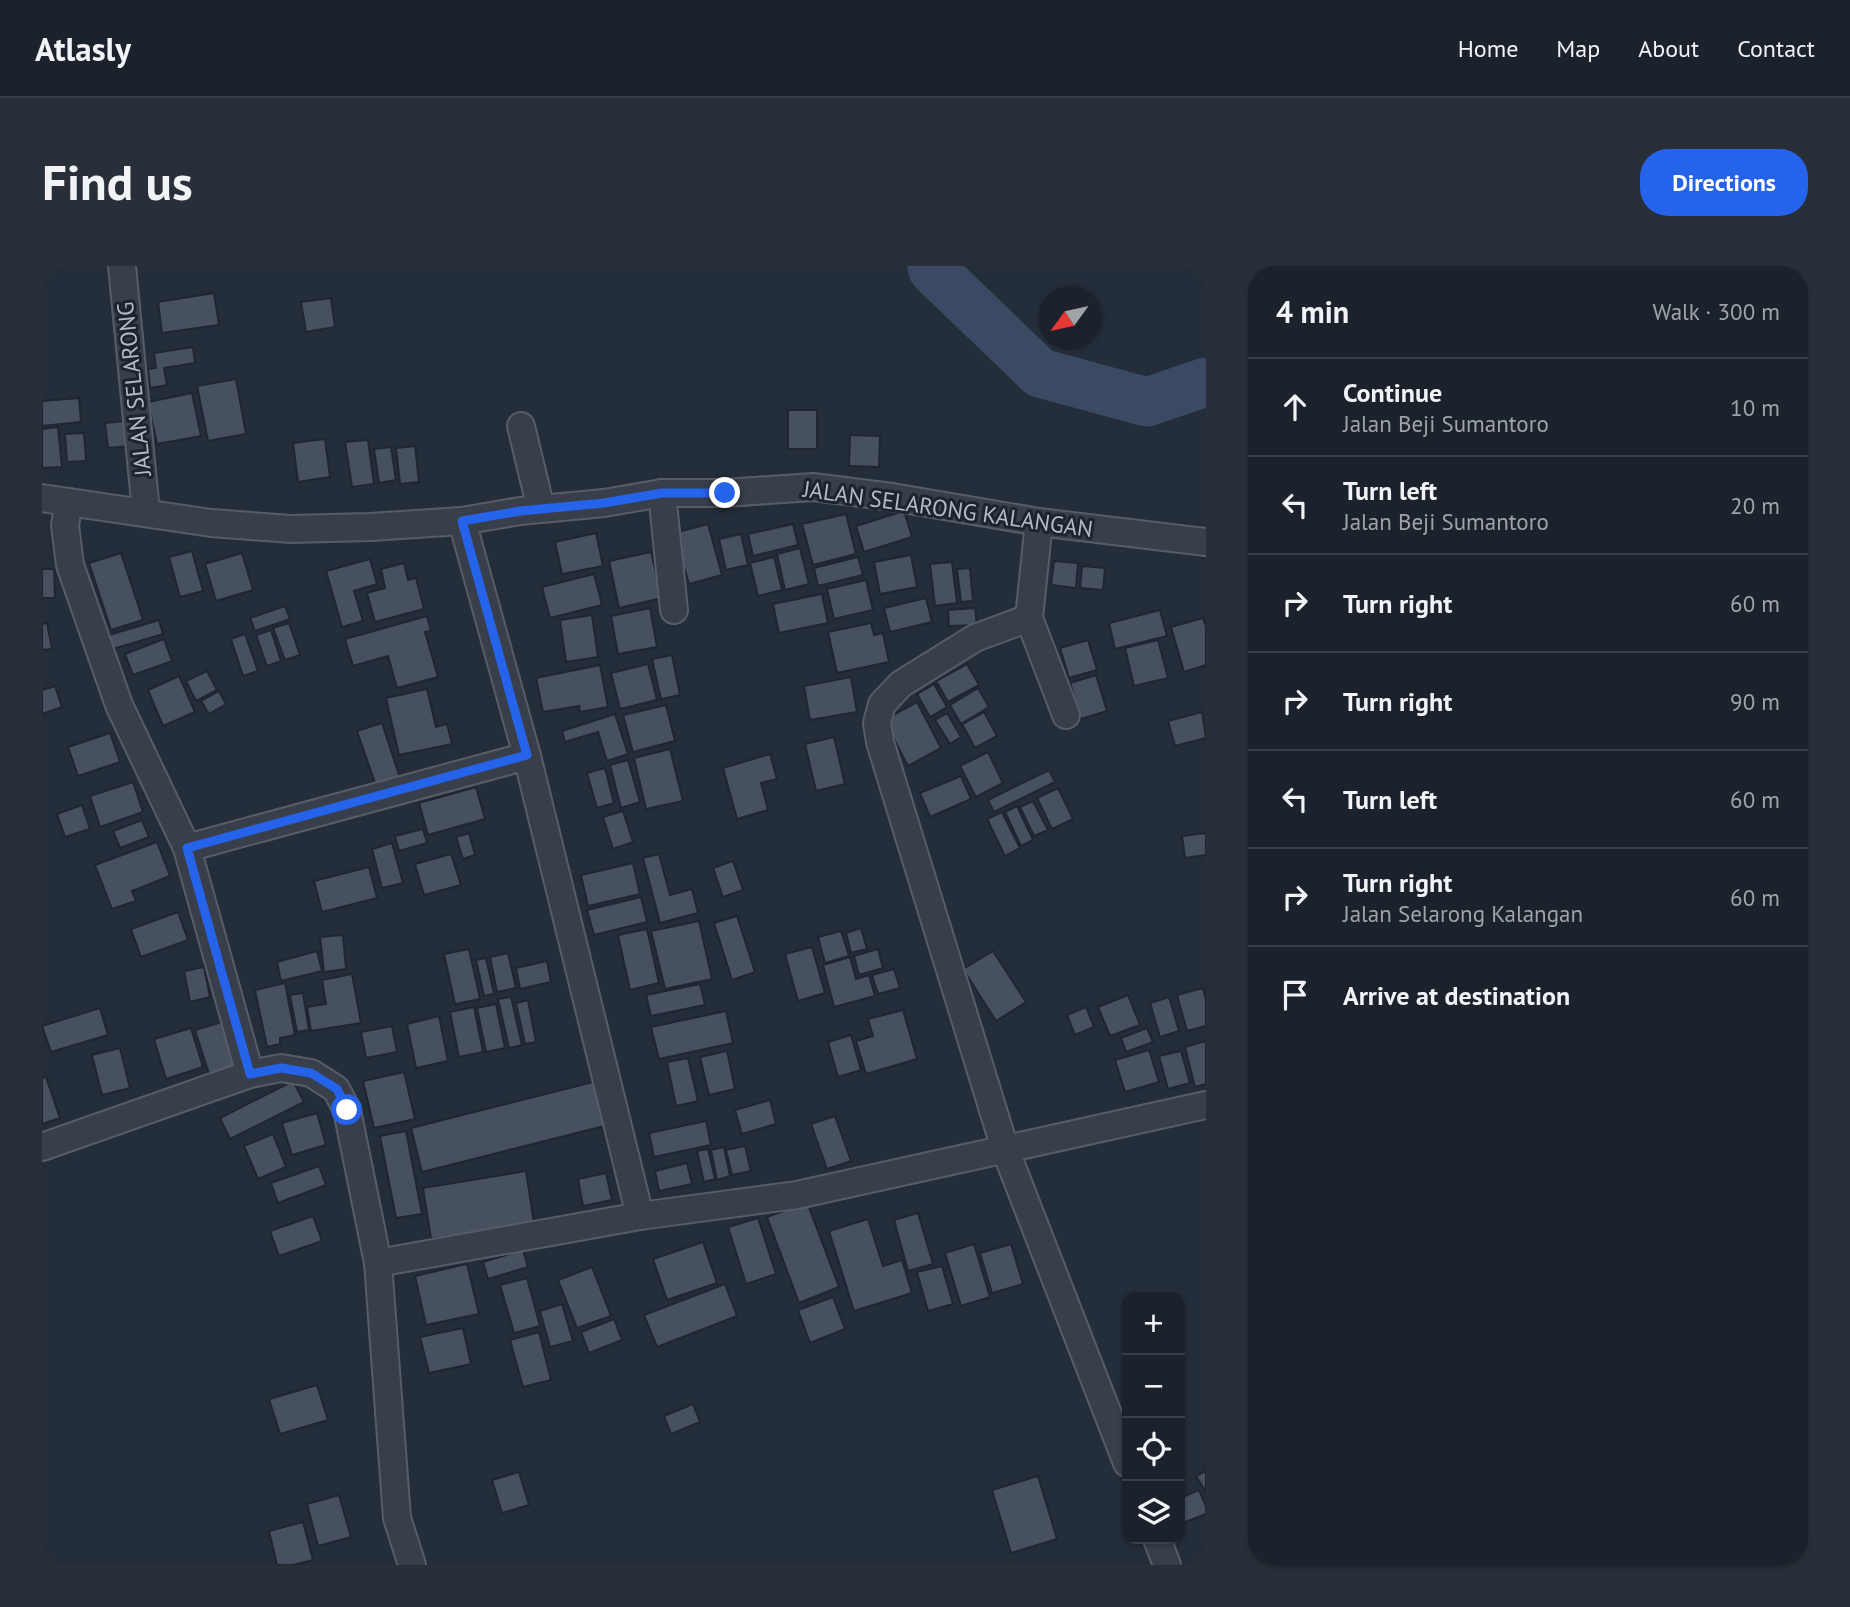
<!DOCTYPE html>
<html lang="en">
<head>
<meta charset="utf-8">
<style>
	:root { --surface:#1b222c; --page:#282f38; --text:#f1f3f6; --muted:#a0a4a9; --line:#393f48; --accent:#2563eb }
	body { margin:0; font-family:"PT Sans",sans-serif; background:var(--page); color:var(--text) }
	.controls { position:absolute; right:21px; bottom:21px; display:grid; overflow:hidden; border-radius:14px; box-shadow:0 2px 5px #0004 }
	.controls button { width:63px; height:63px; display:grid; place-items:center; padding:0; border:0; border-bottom:2px solid var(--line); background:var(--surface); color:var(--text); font:35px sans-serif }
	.compass { position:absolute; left:996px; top:21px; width:63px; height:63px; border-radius:50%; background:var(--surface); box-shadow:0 2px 5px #0004; rotate:237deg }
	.stop { position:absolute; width:21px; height:21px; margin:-16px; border:5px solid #2563eb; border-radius:50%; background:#fff }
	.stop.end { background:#2563eb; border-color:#fff; box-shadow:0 2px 7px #0008 }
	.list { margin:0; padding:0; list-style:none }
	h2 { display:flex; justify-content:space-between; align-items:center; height:91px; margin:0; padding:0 28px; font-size:30px }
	h2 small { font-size:23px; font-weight:400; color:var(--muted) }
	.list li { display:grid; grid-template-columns:46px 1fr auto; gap:21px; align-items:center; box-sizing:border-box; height:98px; padding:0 28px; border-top:2px solid var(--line) }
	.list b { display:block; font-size:26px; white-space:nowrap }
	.list p { margin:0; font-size:23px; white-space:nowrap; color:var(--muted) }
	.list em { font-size:23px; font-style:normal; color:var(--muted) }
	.icon { flex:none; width:38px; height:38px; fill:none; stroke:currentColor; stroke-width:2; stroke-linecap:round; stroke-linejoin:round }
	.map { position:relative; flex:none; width:1164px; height:1299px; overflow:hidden; border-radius:28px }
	header { display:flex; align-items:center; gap:42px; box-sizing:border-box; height:98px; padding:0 35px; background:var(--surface); border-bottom:2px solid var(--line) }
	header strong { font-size:33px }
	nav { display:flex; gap:38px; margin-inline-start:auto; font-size:24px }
	.intro { display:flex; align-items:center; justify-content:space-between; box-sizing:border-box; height:168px; padding:0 42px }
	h1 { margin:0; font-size:49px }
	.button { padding:18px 32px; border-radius:28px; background:var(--accent); color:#fff; font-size:24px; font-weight:700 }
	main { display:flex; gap:42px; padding:0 42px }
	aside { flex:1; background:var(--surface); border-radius:28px; box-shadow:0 2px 5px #0004 }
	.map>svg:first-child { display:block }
</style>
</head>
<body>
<header>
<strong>Atlasly</strong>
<nav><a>Home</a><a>Map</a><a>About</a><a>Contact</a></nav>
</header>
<div class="intro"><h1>Find us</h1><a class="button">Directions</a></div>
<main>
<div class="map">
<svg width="1164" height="1299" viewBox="0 0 1164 1299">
	<rect width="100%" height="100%" fill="#242d3a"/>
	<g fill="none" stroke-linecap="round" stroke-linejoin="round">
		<polyline stroke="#3b4a62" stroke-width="49" points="890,0 891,4 998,107 1105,136 1164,116"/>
	</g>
	<g fill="#46505e" stroke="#1f2631" stroke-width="2">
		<polygon points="172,27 177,59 120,67 116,36"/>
		<polygon points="289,32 293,61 264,66 259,36"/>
		<polygon points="151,81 153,97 122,102 125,119 108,122 106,103 114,102 112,87"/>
		<polygon points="194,113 204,168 166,175 155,120"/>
		<polygon points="150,127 159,170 115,178 106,136"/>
		<polygon points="37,132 39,156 0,160 0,135"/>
		<rect x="746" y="144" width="29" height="39"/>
		<polygon points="84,155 87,180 66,182 63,157"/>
		<polygon points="16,161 20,201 0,202 0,163"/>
		<polygon points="42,167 44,195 25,196 23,168"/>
		<polygon points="808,169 838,170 837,201 807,200"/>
		<polygon points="283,173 288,211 256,216 251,177"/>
		<polygon points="326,174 332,218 310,221 303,176"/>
		<polygon points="373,180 377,216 358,218 354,182"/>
		<polygon points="349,181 354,214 337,217 332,183"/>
		<polygon points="862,245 870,271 822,286 814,260"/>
		<polygon points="804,248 814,288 771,299 760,258"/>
		<polygon points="666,258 680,309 647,318 643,304 634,306 632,267"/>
		<polygon points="751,258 756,279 711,290 706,268"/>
		<polygon points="554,267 561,300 520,308 513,276"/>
		<polygon points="699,268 706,299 684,304 677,273"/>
		<polygon points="758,282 767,318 743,324 735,288"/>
		<polygon points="150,285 161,325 138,331 127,291"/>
		<polygon points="609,286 620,332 577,342 567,295"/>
		<polygon points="79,287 101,354 69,364 47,297"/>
		<polygon points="200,287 211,324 174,335 163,298"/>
		<polygon points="869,289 875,321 838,328 832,296"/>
		<polygon points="732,291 740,324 716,330 708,297"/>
		<polygon points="816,291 821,309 776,320 772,302"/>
		<polygon points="328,293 335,318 312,325 321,355 300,361 284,305"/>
		<polygon points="1012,295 1036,297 1034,322 1009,319"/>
		<polygon points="910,296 915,337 893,340 888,298"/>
		<polygon points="362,297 366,314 374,312 382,343 333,356 325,327 343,322 339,303"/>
		<polygon points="1040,300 1063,302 1061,324 1038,322"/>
		<polygon points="928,302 931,335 919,336 915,303"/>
		<polygon points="0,303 12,303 13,332 0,332"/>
		<polygon points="552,308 560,339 508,352 500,321"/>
		<polygon points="824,314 831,344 792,353 785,323"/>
		<polygon points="780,328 786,357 737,367 731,338"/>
		<polygon points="884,332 890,356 848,366 842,342"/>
		<polygon points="243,340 248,353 213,365 208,352"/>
		<polygon points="608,342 615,381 576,388 569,350"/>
		<polygon points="933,342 935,359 907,360 906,344"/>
		<polygon points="1118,344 1125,370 1073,383 1067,357"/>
		<polygon points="550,349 556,391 524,396 518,354"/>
		<polygon points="385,350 389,365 383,366 396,411 355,422 346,390 311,400 303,373"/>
		<polygon points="1161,352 1164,360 1164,399 1142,406 1129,361"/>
		<polygon points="117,354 121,368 71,383 67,369"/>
		<polygon points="5,357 10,383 0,384 0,358"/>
		<polygon points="247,357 258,389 243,394 231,362"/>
		<polygon points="829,357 832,369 841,367 847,396 795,407 786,366"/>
		<polygon points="229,364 239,395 225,400 214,369"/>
		<polygon points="203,368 216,405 201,410 189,373"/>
		<polygon points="122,373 130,395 91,409 83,388"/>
		<polygon points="1046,374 1055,404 1027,412 1018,382"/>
		<polygon points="1116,374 1126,412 1092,420 1083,382"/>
		<polygon points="630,389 638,429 619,433 610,393"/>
		<polygon points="606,398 615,434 578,443 569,407"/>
		<polygon points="925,398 937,419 906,436 894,415"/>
		<polygon points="558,399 566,441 538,446 537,440 501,446 494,412"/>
		<polygon points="165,405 175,424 154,435 144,415"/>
		<polygon points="1054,409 1065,445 1039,453 1028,417"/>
		<polygon points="137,410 153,446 121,460 106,424"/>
		<polygon points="809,411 815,446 768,454 762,420"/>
		<polygon points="892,418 905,441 888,451 875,428"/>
		<polygon points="13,420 20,441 0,448 0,424"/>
		<polygon points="936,422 947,441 919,458 908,439"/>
		<polygon points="385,423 394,461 405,458 410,478 357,489 344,432"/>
		<polygon points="177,425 184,438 167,448 159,435"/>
		<polygon points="875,436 899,482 866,500 842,454"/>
		<polygon points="624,439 633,475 591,486 581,449"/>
		<polygon points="942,446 955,470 933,482 920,458"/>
		<polygon points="1160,446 1164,472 1133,480 1126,455"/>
		<polygon points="905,447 919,471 908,478 893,454"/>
		<polygon points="573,448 586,488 565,495 556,466 523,476 520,465"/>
		<polygon points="340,457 360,518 336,526 315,465"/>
		<polygon points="68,467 78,496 36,510 26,481"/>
		<polygon points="792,471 803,518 774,525 763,478"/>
		<polygon points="628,483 641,535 604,543 592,492"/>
		<polygon points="946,486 961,517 934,531 918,500"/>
		<polygon points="728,488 735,513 719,517 726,544 695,553 681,502"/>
		<polygon points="586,494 598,536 579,542 568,499"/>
		<polygon points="563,502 572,537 555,542 545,507"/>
		<polygon points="1007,504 1013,516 952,546 946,534"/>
		<polygon points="919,510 929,533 888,551 878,527"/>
		<polygon points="91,516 101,546 58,561 48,530"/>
		<polygon points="434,521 443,553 386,569 377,537"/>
		<polygon points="1016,522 1031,553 1010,563 995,532"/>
		<polygon points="991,535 1006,564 992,570 978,541"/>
		<polygon points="40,539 48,563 23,571 15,548"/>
		<polygon points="975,540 991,574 979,580 963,546"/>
		<polygon points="581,545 591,576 571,583 561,551"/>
		<polygon points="960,546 978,582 963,590 945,553"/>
		<polygon points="100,554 107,571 78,582 71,565"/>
		<polygon points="381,563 385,577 357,585 353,570"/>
		<polygon points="427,567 433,589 421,593 414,571"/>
		<polygon points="1164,567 1164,589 1143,592 1140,570"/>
		<polygon points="115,576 128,610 90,625 94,635 70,643 53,599"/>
		<polygon points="350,577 361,617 340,622 330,583"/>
		<polygon points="409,588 419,619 382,629 373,598"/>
		<polygon points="617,588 628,629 650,623 656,647 618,657 601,592"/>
		<polygon points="691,595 701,624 681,631 671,602"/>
		<polygon points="591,597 598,628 546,640 539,609"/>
		<polygon points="327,601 335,632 280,646 272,615"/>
		<polygon points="599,631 605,656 552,669 545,644"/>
		<polygon points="136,646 146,674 99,691 89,663"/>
		<polygon points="695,650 713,706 690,714 672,657"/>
		<polygon points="657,655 670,713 623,723 609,665"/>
		<polygon points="819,662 825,683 809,687 804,667"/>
		<polygon points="605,663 617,717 588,724 576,669"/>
		<polygon points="799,665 807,690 783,697 776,671"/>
		<polygon points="301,669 304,703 282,706 278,671"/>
		<polygon points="770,681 783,727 756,735 743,688"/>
		<polygon points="427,683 438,733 413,738 402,688"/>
		<polygon points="836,683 841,702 817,709 812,690"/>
		<polygon points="275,685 280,705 239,715 235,696"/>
		<polygon points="951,685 984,736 954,755 921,703"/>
		<polygon points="466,687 474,722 455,726 448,691"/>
		<polygon points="808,691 814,713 827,709 833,730 792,741 781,699"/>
		<polygon points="444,692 452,728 442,730 434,694"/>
		<polygon points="505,695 509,716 478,723 474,702"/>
		<polygon points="162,701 168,731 148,736 142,705"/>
		<polygon points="852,703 858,722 836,728 830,709"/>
		<polygon points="310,708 319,757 269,765 265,741 284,738 280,714"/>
		<polygon points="243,717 253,769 238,772 238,778 225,781 213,724"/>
		<polygon points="658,718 663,739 609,750 604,729"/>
		<polygon points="1161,722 1164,734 1164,760 1145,765 1135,729"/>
		<polygon points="261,727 267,764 255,766 248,729"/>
		<polygon points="1086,729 1098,759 1068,770 1056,741"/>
		<polygon points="469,731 480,779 467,782 456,733"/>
		<polygon points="1127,731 1137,765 1118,771 1108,737"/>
		<polygon points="486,734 494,776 483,778 474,737"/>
		<polygon points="454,738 463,782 444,786 435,742"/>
		<polygon points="432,741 441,786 417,791 408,746"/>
		<polygon points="1044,741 1052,761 1033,769 1025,749"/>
		<polygon points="58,742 66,769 9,786 0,760"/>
		<polygon points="861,744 875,793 824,808 814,775 831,770 826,753"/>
		<polygon points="684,745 691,777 617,793 609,761"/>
		<polygon points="397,750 406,795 374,802 365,758"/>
		<polygon points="187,754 200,798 167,808 153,764"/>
		<polygon points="350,760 355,786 324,792 319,766"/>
		<polygon points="149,762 161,801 124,813 112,773"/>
		<polygon points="1105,762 1111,776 1084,786 1079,772"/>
		<polygon points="809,769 819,804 796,811 786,776"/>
		<polygon points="1164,775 1164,818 1153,821 1143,781"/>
		<polygon points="78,782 88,822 60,829 50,789"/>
		<polygon points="1107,784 1117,816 1083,826 1073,794"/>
		<polygon points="685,785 693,823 667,829 658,791"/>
		<polygon points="1139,785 1148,817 1126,823 1117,790"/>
		<polygon points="646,792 656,835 634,840 625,796"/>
		<polygon points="362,806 373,853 332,862 321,815"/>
		<polygon points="4,811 18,852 0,858 0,812"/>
		<polygon points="251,815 262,836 188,873 178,852"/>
		<polygon points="555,815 566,859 380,906 369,862"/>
		<polygon points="728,834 734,858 700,868 693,844"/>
		<polygon points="275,847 284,879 250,889 240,857"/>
		<polygon points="793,850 809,895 785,903 769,858"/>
		<polygon points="664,855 669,879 612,891 607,867"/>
		<polygon points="364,865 380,948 354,952 338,870"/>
		<polygon points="231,868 244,901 216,913 202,880"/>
		<polygon points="703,880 709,905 690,909 684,884"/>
		<polygon points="682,881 688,910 675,914 669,884"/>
		<polygon points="666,883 673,913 662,916 655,885"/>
		<polygon points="645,897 650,918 617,925 613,905"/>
		<polygon points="277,900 284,919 236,937 229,917"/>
		<polygon points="484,905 492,957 389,973 381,922"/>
		<polygon points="564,907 570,934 541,940 536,913"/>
		<polygon points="765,936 797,1021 757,1037 725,951"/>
		<polygon points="876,947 891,998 866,1005 852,954"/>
		<polygon points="271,950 280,975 237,990 228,965"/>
		<polygon points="716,952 734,1008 704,1018 686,961"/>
		<polygon points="826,953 841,1000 860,994 870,1027 812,1045 787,965"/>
		<polygon points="661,976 675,1017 625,1034 611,993"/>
		<polygon points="932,978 948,1031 919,1040 903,987"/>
		<polygon points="969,978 981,1018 950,1027 938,987"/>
		<polygon points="481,984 486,1001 446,1013 441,996"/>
		<polygon points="425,998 437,1048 384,1059 373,1010"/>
		<polygon points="900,1000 911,1038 886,1045 875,1006"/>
		<polygon points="550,1001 569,1050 535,1062 516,1014"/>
		<polygon points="485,1012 498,1060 472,1067 458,1019"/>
		<polygon points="683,1018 695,1050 615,1081 602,1049"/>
		<polygon points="791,1031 803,1063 768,1077 756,1044"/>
		<polygon points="520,1038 531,1075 508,1081 498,1045"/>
		<polygon points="572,1053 580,1074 547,1087 539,1066"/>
		<polygon points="421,1062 429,1098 387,1107 378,1071"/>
		<polygon points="497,1066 509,1114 481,1121 468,1074"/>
		<polygon points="275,1119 286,1154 238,1168 227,1133"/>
		<polygon points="651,1138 658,1156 629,1168 622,1150"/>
		<polygon points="1164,1205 1164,1226 1154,1210"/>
		<polygon points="477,1206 487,1239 460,1247 450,1214"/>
		<polygon points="996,1210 1015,1273 969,1287 950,1224"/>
		<polygon points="1157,1224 1164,1240 1164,1248 1138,1258 1138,1232"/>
		<polygon points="297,1229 309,1271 276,1280 265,1238"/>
		<polygon points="261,1256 271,1294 251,1299 235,1299 227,1265"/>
	</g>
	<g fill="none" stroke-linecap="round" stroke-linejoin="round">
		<defs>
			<g id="minor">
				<polyline points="80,0 104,246"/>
				<polyline points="479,160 499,243"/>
				<polyline points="620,227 632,344"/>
				<polyline points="0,232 169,257 249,263 328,261 420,255 478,245 562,237 620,227 683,227 771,221 850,231 997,256 1164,276"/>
				<polyline points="27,236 23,259 28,299 77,439 145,582 485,490"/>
				<polyline points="420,255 485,490 598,950"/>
				<polyline points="997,256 987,352 1024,449"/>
				<polyline points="987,352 933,372 859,418 840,438 835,457 838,476 963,883 1085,1197"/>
				<polyline points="145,582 208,808"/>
				<polyline points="0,881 208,808 239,802 269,807 294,823 305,844 336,997 355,1252 370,1299"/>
				<polyline points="336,997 598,950 755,929 1164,839"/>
				<polyline points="1115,1273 1125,1299"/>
			</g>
		</defs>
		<use href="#minor" stroke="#565d68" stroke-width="30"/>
		<use href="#minor" stroke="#383f4a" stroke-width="26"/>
	</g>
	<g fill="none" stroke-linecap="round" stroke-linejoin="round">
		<polyline stroke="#2563eb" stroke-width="9" points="305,844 295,823 269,807 239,802 208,808 145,582 485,489 420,255 478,245 562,237 620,227 683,227"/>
	</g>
	<g text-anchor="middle" stroke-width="6" stroke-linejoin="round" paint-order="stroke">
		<g font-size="23" fill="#b3bac6" stroke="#1d242f">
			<text transform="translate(92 123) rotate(-96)" y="8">JALAN SELARONG</text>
			<text transform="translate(906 243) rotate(8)" y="8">JALAN SELARONG KALANGAN</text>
		</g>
	</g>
</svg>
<div class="controls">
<button>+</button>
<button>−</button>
<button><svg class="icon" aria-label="locate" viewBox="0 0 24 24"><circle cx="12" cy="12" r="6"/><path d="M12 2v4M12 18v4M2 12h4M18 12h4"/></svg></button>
<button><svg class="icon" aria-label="layers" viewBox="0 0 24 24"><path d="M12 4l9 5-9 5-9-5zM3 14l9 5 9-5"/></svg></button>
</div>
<svg class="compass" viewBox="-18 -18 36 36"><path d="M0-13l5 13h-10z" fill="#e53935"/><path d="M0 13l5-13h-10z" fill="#a0a4a9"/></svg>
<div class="stop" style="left:305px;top:844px"></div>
<div class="stop end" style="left:683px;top:227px"></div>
</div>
<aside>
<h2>4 min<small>Walk · 300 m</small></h2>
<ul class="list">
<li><svg class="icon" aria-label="ahead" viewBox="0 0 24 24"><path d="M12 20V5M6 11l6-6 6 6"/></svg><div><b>Continue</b><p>Jalan Beji Sumantoro</p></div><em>10 m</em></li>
<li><svg class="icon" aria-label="left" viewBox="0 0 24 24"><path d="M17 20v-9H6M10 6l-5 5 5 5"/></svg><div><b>Turn left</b><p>Jalan Beji Sumantoro</p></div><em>20 m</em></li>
<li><svg class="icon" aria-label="right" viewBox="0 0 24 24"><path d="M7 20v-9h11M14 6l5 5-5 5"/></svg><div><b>Turn right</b></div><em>60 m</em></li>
<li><svg class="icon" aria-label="right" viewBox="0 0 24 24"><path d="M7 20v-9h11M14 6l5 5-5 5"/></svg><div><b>Turn right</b></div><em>90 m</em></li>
<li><svg class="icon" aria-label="left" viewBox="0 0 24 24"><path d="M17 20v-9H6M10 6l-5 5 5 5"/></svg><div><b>Turn left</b></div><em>60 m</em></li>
<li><svg class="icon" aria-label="right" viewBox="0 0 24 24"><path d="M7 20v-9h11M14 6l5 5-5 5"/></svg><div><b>Turn right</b><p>Jalan Selarong Kalangan</p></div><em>60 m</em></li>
<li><svg class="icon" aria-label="arrive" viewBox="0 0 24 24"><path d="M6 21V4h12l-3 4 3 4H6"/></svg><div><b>Arrive at destination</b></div></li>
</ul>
</aside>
</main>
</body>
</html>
